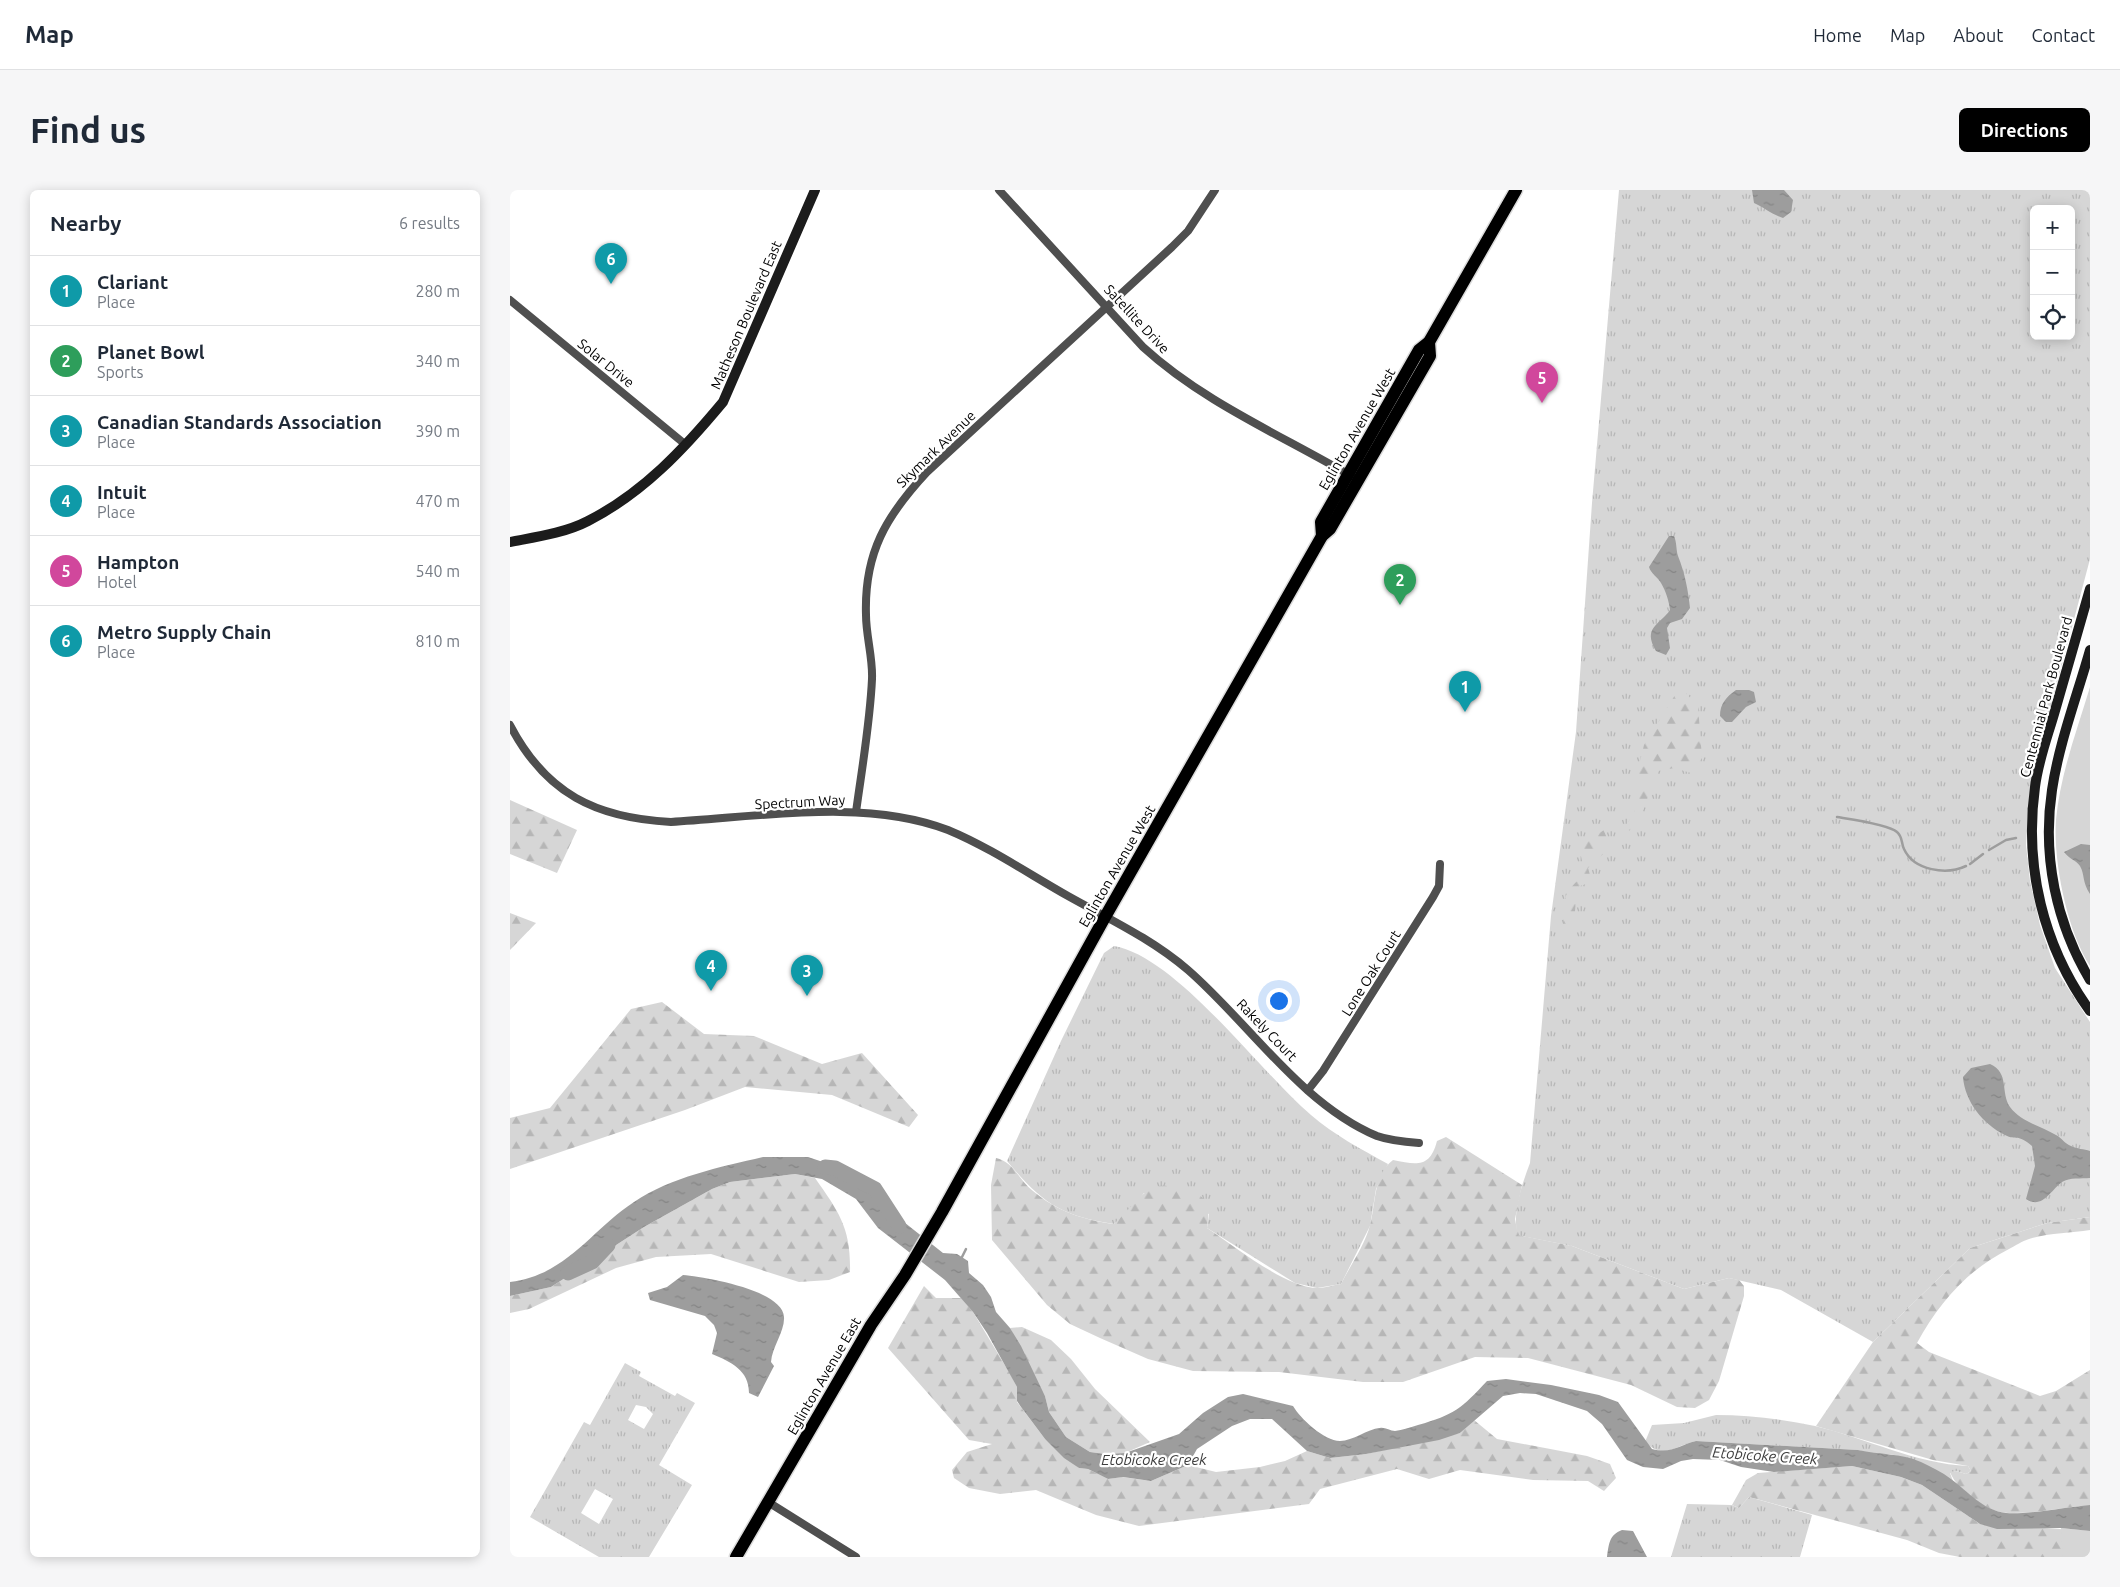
<!DOCTYPE html>
<html lang="en">
<head>
<meta charset="utf-8">
<style>
	:root { --surface:#fff; --page:#f6f6f7; --text:#1f2937; --muted:#747a83; --line:#e0e1e3; --accent:#000 }
	body { margin:0; font-family:Ubuntu,sans-serif; background:var(--page); color:var(--text) }
	.controls { position:absolute; right:15px; top:15px; display:grid; overflow:hidden; border-radius:8px; box-shadow:0 2px 12px #0003 }
	.controls button { width:45px; height:45px; display:grid; place-items:center; padding:0; border:0; border-bottom:1px solid var(--line); background:var(--surface); color:var(--text); font:25px sans-serif }
	.you { position:absolute; left:768px; top:810px; width:18px; height:18px; margin:-12px; border:4px solid #fff; border-radius:50%; background:#1a73e8; box-shadow:0 0 0 8px #1a73e833 }
	.badge { display:grid; place-items:center; width:32px; height:32px; border-radius:50%; background:var(--accent); color:#fff; font-size:16px; font-weight:700 }
	.pin { position:absolute; translate:-50% -41px; filter:drop-shadow(0 1px 2px #0008) }
	.pin::after { content:''; position:absolute; top:26px; width:18px; height:15px; background:inherit; clip-path:polygon(0 0,100% 0,50% 100%) }
	.list { margin:0; padding:0; list-style:none }
	h2 { display:flex; justify-content:space-between; align-items:center; height:65px; margin:0; padding:0 20px; font-size:21px }
	h2 small { font-size:16px; font-weight:400; color:var(--muted) }
	.list li { display:grid; grid-template-columns:32px 1fr auto; gap:15px; align-items:center; box-sizing:border-box; height:70px; padding:0 20px; border-top:1px solid var(--line) }
	.list b { display:block; font-size:19px; white-space:nowrap }
	.list p { margin:0; font-size:16px; white-space:nowrap; color:var(--muted) }
	.list em { font-size:16px; font-style:normal; color:var(--muted) }
	.icon { flex:none; width:28px; height:28px; fill:none; stroke:currentColor; stroke-width:2; stroke-linecap:round; stroke-linejoin:round }
	.map { position:relative; flex:none; width:1580px; height:1367px; overflow:hidden; border-radius:8px }
	header { display:flex; align-items:center; gap:30px; box-sizing:border-box; height:70px; padding:0 25px; background:var(--surface); border-bottom:1px solid var(--line) }
	header strong { font-size:24px }
	nav { display:flex; gap:28px; margin-inline-start:auto; font-size:18px }
	.intro { display:flex; align-items:center; justify-content:space-between; box-sizing:border-box; height:120px; padding:0 30px }
	h1 { margin:0; font-size:35px }
	.button { padding:12px 22px; border-radius:8px; background:var(--accent); color:#fff; font-size:18px; font-weight:700 }
	main { display:flex; gap:30px; padding:0 30px }
	aside { flex:1; background:var(--surface); border-radius:8px; box-shadow:0 2px 12px #0003 }
	.map>svg:first-child { display:block }
</style>
</head>
<body>
<header>
<strong>Map</strong>
<nav><a>Home</a><a>Map</a><a>About</a><a>Contact</a></nav>
</header>
<div class="intro"><h1>Find us</h1><a class="button">Directions</a></div>
<main>
<aside>
<h2>Nearby<small>6 results</small></h2>
<ul class="list">
<li><span class="badge" style="background:#0f9aa8">1</span><div><b>Clariant</b><p>Place</p></div><em>280 m</em></li>
<li><span class="badge" style="background:#2e9e5b">2</span><div><b>Planet Bowl</b><p>Sports</p></div><em>340 m</em></li>
<li><span class="badge" style="background:#0f9aa8">3</span><div><b>Canadian Standards Association</b><p>Place</p></div><em>390 m</em></li>
<li><span class="badge" style="background:#0f9aa8">4</span><div><b>Intuit</b><p>Place</p></div><em>470 m</em></li>
<li><span class="badge" style="background:#d1479c">5</span><div><b>Hampton</b><p>Hotel</p></div><em>540 m</em></li>
<li><span class="badge" style="background:#0f9aa8">6</span><div><b>Metro Supply Chain</b><p>Place</p></div><em>810 m</em></li>
</ul>
</aside>
<div class="map">
<svg width="1580" height="1367" viewBox="0 0 1580 1367">
	<defs>
		<pattern id="grass-tufts" width="24" height="20" patternUnits="userSpaceOnUse" patternTransform="scale(1.25)"><rect width="24" height="20" fill="#d6d6d6"/><path d="M3 7l-1-3M5 7V3M7 7l1-3M15 17l-1-3M17 17v-4M19 17l1-3" fill="none" stroke="#b6b6b6"/></pattern>
		<pattern id="forest-firs" width="22" height="20" patternUnits="userSpaceOnUse" patternTransform="scale(1.25)"><rect width="22" height="20" fill="#d6d6d6"/><path d="M5 1l3.5 6h-7zM16 11l3.5 6h-7z" fill="#b6b6b6"/></pattern>
		<pattern id="water-ripples" width="26" height="14" patternUnits="userSpaceOnUse" patternTransform="scale(1.25)"><rect width="26" height="14" fill="#9d9d9d"/><path d="M2 4q2-2 4 0t4 0M15 11q2-2 4 0t4 0" fill="none" stroke="#858585"/></pattern>
	</defs>
	<rect width="100%" height="100%" fill="#fff"/>
	<g fill="url(#grass-tufts)" fill-rule="evenodd">
		<path d="M1109,0H1580V369L1532,550L1518,623L1516,655L1520,691L1530,735L1545,778L1580,832V1027L1537,1033L1460,1058L1363,1152L1271,1100L1219,1088L1174,1099L1062,1056L1007,1045C1003,1020 1011,997 1020,973L1041,726L1066,542L1082,313ZM1524,19H1561V146H1524Z"/>
		<path d="M604,756C667,767 749,881 801,925C824,945 851,959 878,974L866,999L860,1036L831,1094L807,1098L785,1093L697,1038L699,1024L634,1003L619,1022L604,1034C550,1026 531,1012 497,971L551,851L594,763Z"/>
		<path d="M115,1173L131,1182L129,1186L165,1206L167,1203L185,1213L149,1275L182,1295L139,1367H89L20,1327L74,1232L80,1235ZM126,1215L136,1217L143,1224L134,1239L118,1230ZM85,1299L103,1309L89,1334L71,1323Z"/>
		<path d="M1206,1225C1239,1225 1273,1229 1305,1236C1356,1248 1406,1274 1458,1276L1461,1281L1456,1284L1446,1281L1440,1283L1443,1291L1408,1271L1380,1264H1362L1348,1260L1186,1251C1166,1255 1154,1271 1135,1252L1142,1235L1174,1233Z"/>
		<polygon points="1239,1307 1302,1325 1290,1367 1161,1367 1177,1314 1222,1315 1229,1318"/>
	</g>
	<g fill="url(#forest-firs)">
		<polygon points="1170,497 1188,516 1192,568 1181,583 1164,578 1148,581 1130,628 1119,641 1117,634 1125,620 1127,583 1134,555"/>
		<polygon points="0,610 67,640 47,683 0,664"/>
		<path d="M1094,640L1099,655L1093,664L1078,678L1082,692L1067,697L1064,733L1054,739C1053,713 1051,704 1072,687L1073,675L1069,657Z"/>
		<polygon points="0,723 26,733 0,760"/>
		<polygon points="152,812 194,844 244,846 312,874 352,863 408,925 399,937 322,905 235,897 175,920 0,979 0,928 40,918 121,819"/>
		<path d="M936,947L1012,995L1005,1029L1008,1045L1062,1056L1174,1099L1219,1088L1229,1090L1234,1096V1106L1209,1191L1199,1210L1185,1218L1167,1217L1121,1195L1018,1168L965,1167L893,1192H853L769,1182L683,1181L638,1169L590,1148L560,1134L537,1115L482,1050L481,995L486,968C504,972 509,990 523,1001C547,1021 573,1030 604,1034C614,1025 634,1000 644,997C657,993 688,999 695,1011C700,1019 698,1029 697,1038C724,1056 776,1098 808,1098C815,1098 823,1095 831,1094C840,1076 855,1055 860,1035C866,1014 863,985 883,970C907,975 920,978 927,951Z"/>
		<path d="M285,984L305,988C329,1022 341,1038 340,1082L319,1090L289,1092L201,1064L146,1067L106,1078L19,1119L0,1123V1106L41,1097L134,1037L202,999L220,992Z"/>
		<path d="M1580,1027V1040C1561,1043 1538,1043 1519,1049C1512,1051 1505,1056 1499,1059C1457,1080 1429,1113 1407,1153L1419,1162L1530,1206L1546,1201L1580,1180V1315C1554,1317 1525,1324 1498,1323C1476,1322 1448,1302 1440,1282L1446,1281L1456,1284L1461,1281L1458,1276L1423,1270L1306,1236L1363,1152L1460,1058L1537,1033Z"/>
		<polygon points="414,1096 426,1108 451,1108 463,1122 502,1187 507,1197 507,1212 535,1249 569,1278 578,1279 598,1289 612,1287 641,1291 678,1275 706,1282 750,1277 775,1271 797,1261 820,1268 856,1264 950,1243 964,1230 987,1249 1077,1266 1100,1274 1106,1288 1094,1301 1078,1291 1023,1290 950,1280 919,1289 887,1279 810,1299 799,1314 629,1336 586,1325 526,1300 490,1304 459,1298 444,1288 442,1280 457,1262 482,1254 459,1250 378,1158"/>
		<polygon points="512,1137 541,1150 561,1169 585,1199 640,1252 615,1263 595,1264 580,1262 556,1247 539,1222 535,1206 500,1138"/>
		<polygon points="1342,1276 1391,1287 1412,1295 1470,1334 1580,1341 1580,1367 1450,1367 1429,1363 1397,1350 1239,1307 1229,1318 1222,1315 1236,1290 1248,1283"/>
	</g>
	<g fill="#d6d6d6">
		<path d="M1580,497V776C1557,741 1543,671 1546,630C1550,585 1567,540 1580,497Z"/>
		<polygon points="1551,1338 1580,1341 1580,1367 1553,1367"/>
	</g>
	<g fill="url(#water-ripples)">
		<path d="M1242,0H1274L1283,10L1281,22L1273,28C1261,24 1255,18 1244,13Z"/>
		<path d="M1159,346H1164C1167,353 1166,360 1168,366C1175,384 1178,399 1180,418L1172,429L1160,433L1157,438L1160,458L1156,465L1146,461C1132,437 1150,435 1160,420C1159,412 1156,401 1151,393C1148,387 1141,384 1139,377Z"/>
		<path d="M1226,500H1239L1244,502L1246,512L1236,517L1222,532H1216L1210,526C1210,514 1216,507 1226,500Z"/>
		<path d="M1571,654L1580,655V704C1572,692 1575,685 1570,676C1566,670 1559,669 1554,662Z"/>
		<path d="M1480,874C1500,883 1490,902 1500,917C1511,932 1531,936 1546,945C1552,948 1555,954 1561,956C1567,959 1574,959 1580,961V988C1571,989 1560,987 1552,992C1541,1000 1532,1020 1516,1009L1525,976L1522,956C1507,943 1507,951 1495,945C1473,934 1455,912 1453,887L1461,878Z"/>
		<path d="M253,967H298L325,976L361,1002L380,1021L433,1063L447,1064L458,1071L459,1083L473,1095L481,1107L486,1122L500,1138L511,1156L535,1206L539,1222L556,1247L580,1262L595,1264L615,1263L669,1244L693,1223L718,1207L733,1204L783,1216C790,1228 814,1251 830,1251C843,1251 857,1239 870,1238C875,1237 880,1241 885,1241C892,1240 901,1237 908,1235C944,1225 952,1218 977,1191L996,1189L1041,1195L1089,1205L1108,1212L1142,1259C1162,1264 1169,1255 1186,1251L1348,1260C1369,1265 1391,1263 1411,1272C1421,1277 1432,1282 1441,1289C1459,1302 1472,1320 1496,1323C1515,1325 1558,1317 1580,1315V1341L1551,1338L1487,1339L1470,1334L1412,1295L1391,1287L1342,1276L1264,1282L1231,1277L1210,1270L1183,1269L1171,1271L1153,1279L1133,1277L1117,1270L1092,1234L1077,1221L1026,1204L1010,1203L993,1206L950,1243L929,1250L856,1264L820,1268L797,1261L762,1229H740L722,1236L687,1259L678,1275L641,1291L613,1287L598,1289L578,1279L569,1278L554,1268L535,1249L511,1217L507,1211V1197L477,1143L463,1122L435,1090L368,1038L346,1009L312,989L285,984L220,992L202,999L134,1037L41,1097L0,1106V1092C57,1085 81,1040 124,1012C161,987 210,977 253,967Z"/>
		<path d="M173,1085C195,1087 273,1100 274,1127C275,1141 262,1157 261,1172L264,1176L248,1207L239,1203C239,1180 221,1172 202,1164L207,1143L204,1135L195,1126L140,1110L138,1103L157,1097Z"/>
		<path d="M1112,1340L1123,1341L1137,1367H1097C1099,1354 1099,1345 1112,1340Z"/>
	</g>
	<g fill="none" stroke-linecap="round" stroke-linejoin="round">
		<g stroke="#9d9d9d" stroke-width="2.5">
			<path d="M1327,627C1339,629 1378,634 1387,642C1393,647 1391,653 1394,659C1404,681 1437,685 1456,676"/>
			<polyline points="1479,660 1496,650 1506,648"/>
			<polyline points="1460,674 1473,664"/>
			<polyline points="451,1069 456,1059"/>
		</g>
		<g stroke="#9d9d9d" stroke-width="15">
			<polyline points="315,977 325,978 365,999 389,1036"/>
			<polyline points="58,1083 82,1072 98,1055"/>
		</g>
		<defs>
			<g id="primary">
				<polyline points="812,346 811,332 909,160 919,152 1006,0"/>
				<polyline points="226,1367 361,1135 395,1085 432,1022 595,727 812,346 820,339 920,166 919,152"/>
			</g>
		</defs>
		<use href="#primary" stroke="#dbdbdb" stroke-width="15"/>
		<g stroke="#4f4f4f" stroke-width="8">
			<path d="M489,0L633,157C693,212 771,245 841,286"/>
			<polyline points="0,110 176,255"/>
			<path d="M0,535C36,604 86,628 161,632C248,627 356,608 438,640C479,657 519,684 558,706C599,729 642,749 678,780C739,833 791,914 867,946C881,951 895,952 909,953"/>
			<path d="M346,622C352,578 360,533 362,489C363,468 356,446 356,425C354,363 376,326 417,282L662,57L678,41L705,0"/>
			<polyline points="798,900 813,881 923,707 929,696 930,674"/>
			<polyline points="258,1312 346,1367"/>
		</g>
		<g stroke="#1c1c1c" stroke-width="10">
			<path d="M0,352C26,347 55,343 78,331C133,303 174,259 213,212L305,0"/>
			<path d="M1580,399C1568,441 1556,482 1544,524C1537,548 1528,572 1525,597C1514,676 1533,756 1580,821"/>
			<path d="M1580,460C1567,506 1549,553 1542,600C1532,666 1546,733 1580,790"/>
		</g>
		<use href="#primary" stroke="#000" stroke-width="12"/>
	</g>
	<g text-anchor="middle" stroke-width="4.5" stroke-linejoin="round" paint-order="stroke">
		<g font-size="14" fill="#000" stroke="#fff">
			<text transform="translate(236 125) rotate(-67)" y="5">Matheson Boulevard East</text>
			<text transform="translate(627 129) rotate(47)" y="5">Satellite Drive</text>
			<text transform="translate(96 173) rotate(39)" y="5">Solar Drive</text>
			<text transform="translate(847 239) rotate(-60)" y="5">Eglinton Avenue West</text>
			<text transform="translate(426 259) rotate(-44)" y="5">Skymark Avenue</text>
			<text transform="translate(1536 507) rotate(-75)" y="5">Centennial Park Boulevard</text>
			<text transform="translate(290 612) rotate(-3)" y="5">Spectrum Way</text>
			<text transform="translate(607 676) rotate(-60)" y="5">Eglinton Avenue West</text>
			<text transform="translate(861 783) rotate(-58)" y="5">Lone Oak Court</text>
			<text transform="translate(757 840) rotate(46)" y="5">Rakely Court</text>
			<text transform="translate(314 1186) rotate(-60)" y="5">Eglinton Avenue East</text>
		</g>
		<g font-size="15" font-style="italic" fill="#3e3e3e" stroke="#fff">
			<text transform="translate(1255 1266) rotate(4)" y="5">Etobicoke Creek</text>
			<text x="644" y="1275">Etobicoke Creek</text>
		</g>
	</g>
</svg>
<div class="controls">
<button>+</button>
<button>−</button>
<button><svg class="icon" aria-label="locate" viewBox="0 0 24 24"><circle cx="12" cy="12" r="6"/><path d="M12 2v4M12 18v4M2 12h4M18 12h4"/></svg></button>
</div>
<div class="you"></div>
<div class="pin badge" style="left:955px;top:522px;background:#0f9aa8">1</div>
<div class="pin badge" style="left:890px;top:415px;background:#2e9e5b">2</div>
<div class="pin badge" style="left:297px;top:806px;background:#0f9aa8">3</div>
<div class="pin badge" style="left:201px;top:801px;background:#0f9aa8">4</div>
<div class="pin badge" style="left:1032px;top:213px;background:#d1479c">5</div>
<div class="pin badge" style="left:101px;top:94px;background:#0f9aa8">6</div>
</div>
</main>
</body>
</html>
